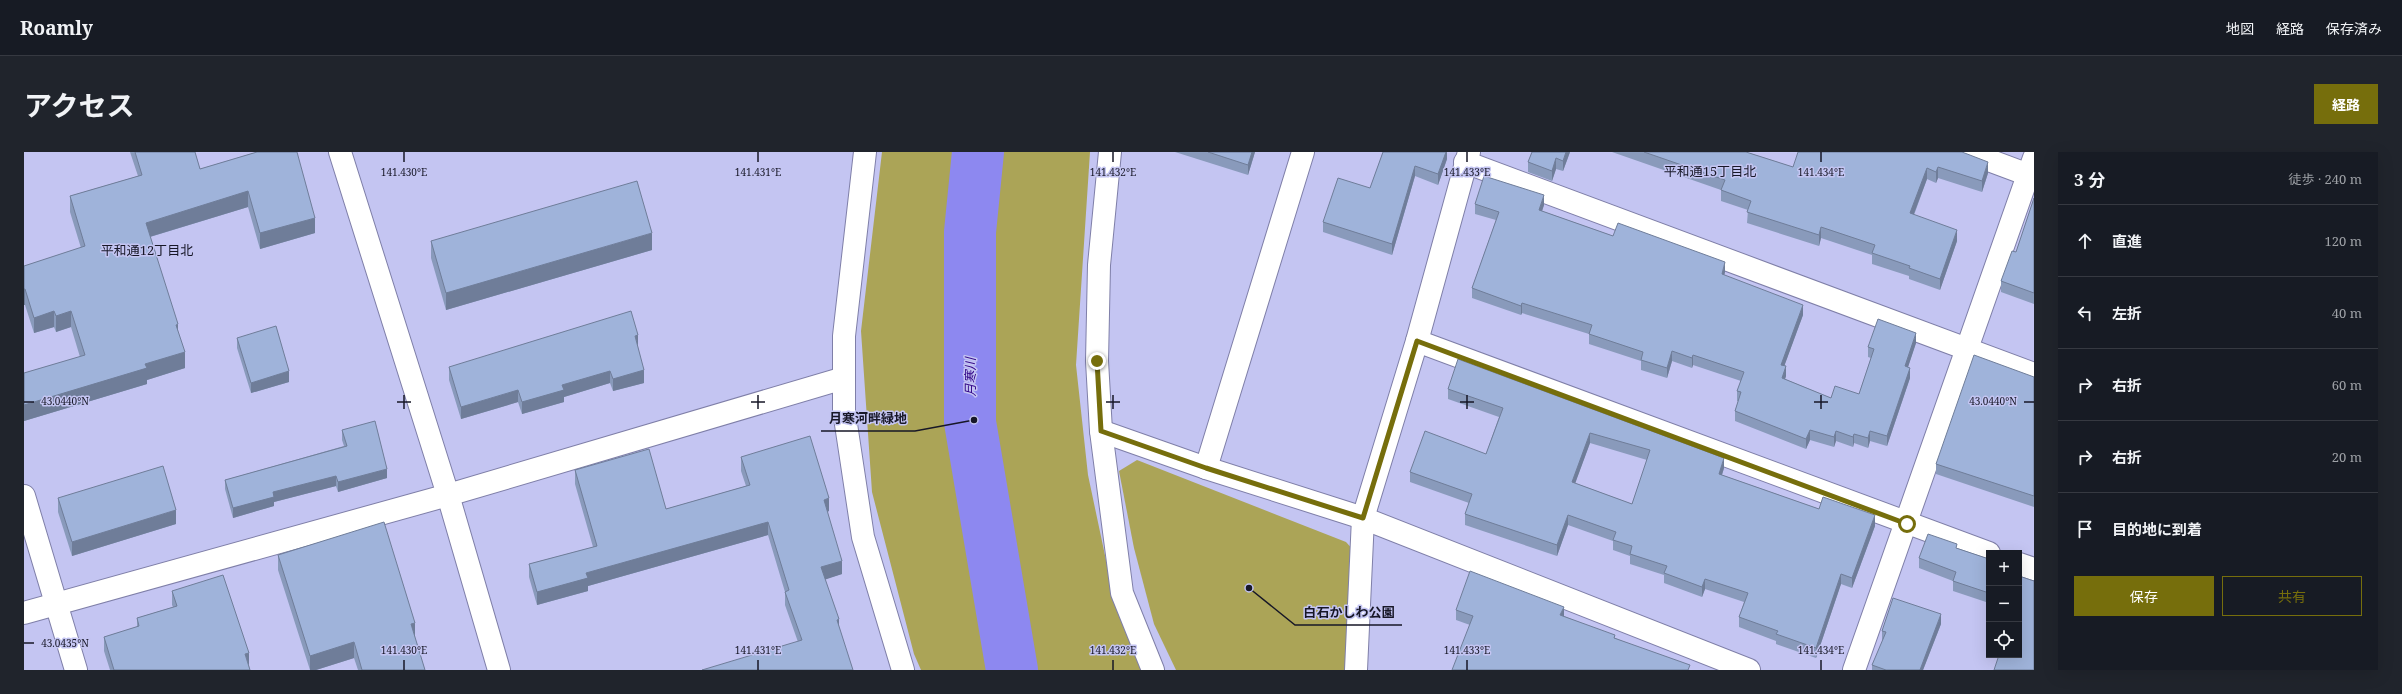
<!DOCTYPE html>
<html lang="ja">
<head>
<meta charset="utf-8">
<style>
	:root { --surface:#171b24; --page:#20242c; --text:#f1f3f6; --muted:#9ea1a6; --line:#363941; --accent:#766e0c }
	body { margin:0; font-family:"Noto Serif","Noto Sans JP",serif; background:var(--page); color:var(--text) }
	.controls { position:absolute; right:12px; bottom:12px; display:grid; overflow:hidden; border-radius:0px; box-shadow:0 4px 16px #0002 }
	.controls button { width:36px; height:36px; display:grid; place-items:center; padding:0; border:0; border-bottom:1px solid var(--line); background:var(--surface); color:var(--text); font:20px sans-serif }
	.stop { position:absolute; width:12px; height:12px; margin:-9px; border:3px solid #766e0c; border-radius:50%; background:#fff }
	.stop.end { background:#766e0c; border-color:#fff; box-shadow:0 1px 4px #0008 }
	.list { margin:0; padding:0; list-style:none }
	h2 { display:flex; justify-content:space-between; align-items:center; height:52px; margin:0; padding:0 16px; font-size:17px }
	h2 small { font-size:13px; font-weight:400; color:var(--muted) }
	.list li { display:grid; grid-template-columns:26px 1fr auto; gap:12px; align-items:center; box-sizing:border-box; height:72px; padding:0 16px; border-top:1px solid var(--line) }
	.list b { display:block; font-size:15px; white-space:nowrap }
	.list em { font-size:13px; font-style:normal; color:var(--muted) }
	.actions { display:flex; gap:8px; padding:12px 16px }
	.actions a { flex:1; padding:9px 0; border:1px solid var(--accent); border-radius:0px; text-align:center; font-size:14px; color:var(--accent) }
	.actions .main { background:var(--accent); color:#fff }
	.icon { flex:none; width:22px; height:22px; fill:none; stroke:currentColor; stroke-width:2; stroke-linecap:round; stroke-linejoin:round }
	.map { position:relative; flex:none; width:2010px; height:518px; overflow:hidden; border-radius:0px }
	header { display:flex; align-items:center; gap:24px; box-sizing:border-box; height:56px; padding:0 20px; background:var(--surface); border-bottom:1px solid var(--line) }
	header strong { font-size:19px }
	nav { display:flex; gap:22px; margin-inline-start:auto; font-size:14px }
	.intro { display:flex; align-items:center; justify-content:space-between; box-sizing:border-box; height:96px; padding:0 24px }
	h1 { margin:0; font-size:28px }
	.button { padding:10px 18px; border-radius:0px; background:var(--accent); color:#fff; font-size:14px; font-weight:700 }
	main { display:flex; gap:24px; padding:0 24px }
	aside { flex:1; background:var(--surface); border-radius:0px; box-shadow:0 4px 16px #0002 }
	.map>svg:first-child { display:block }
</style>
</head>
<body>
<header>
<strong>Roamly</strong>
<nav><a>地図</a><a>経路</a><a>保存済み</a></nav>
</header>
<div class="intro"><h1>アクセス</h1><a class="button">経路</a></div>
<main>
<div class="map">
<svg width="2010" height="518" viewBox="0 0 2010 518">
	<rect width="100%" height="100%" fill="#c4c5f2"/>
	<g fill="#aba457">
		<polygon points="858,0 1066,0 1052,213 1064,323 1090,446 1120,518 897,518 890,502 848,340 837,179"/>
		<polygon points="1113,308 1322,390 1331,400 1329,518 1152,518 1130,472 1110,396 1095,319"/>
	</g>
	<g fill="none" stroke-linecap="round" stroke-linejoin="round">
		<polyline stroke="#8d88f0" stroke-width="52" points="954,0 946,80 946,270 988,518"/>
		<defs>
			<g id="minor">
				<polyline points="841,0 820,184 820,259 839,385 879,518"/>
				<polyline points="1086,0 1075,113 1073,209 1077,279 1098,441 1129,518"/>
				<polyline points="1943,0 2010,25"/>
				<polyline points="1441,10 2010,222"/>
				<polyline points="1393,189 1965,401"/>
				<polyline points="1077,279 1182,316 1339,366 1725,518"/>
				<polyline points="1182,316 1279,0"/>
				<polyline points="0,344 52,518"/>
				<polyline points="1995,412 2010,417"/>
				<polyline points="0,461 424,343 820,226"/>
				<polyline points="1332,518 1339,366 1393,189 1445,0"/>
				<polyline points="1830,518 2010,6"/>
			</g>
			<polyline id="tertiary" points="316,0 424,343 475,518"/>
		</defs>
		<use href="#minor" stroke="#7f7fa8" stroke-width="24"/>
		<use href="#tertiary" stroke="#7f7fa8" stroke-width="24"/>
		<use href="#minor" stroke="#fff" stroke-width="22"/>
		<use href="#tertiary" stroke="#fff" stroke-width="22"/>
	</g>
	<g fill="#899abb" fill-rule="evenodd">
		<polygon points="106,0 171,0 176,17 233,0 291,81 236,97 224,55 126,85 154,180 161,216 123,228 123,232 0,269 0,221 56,205 47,175 32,180 30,175 10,181 1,153 0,114 57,96 46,60 46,44 114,24"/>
		<polygon points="1151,0 1231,0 1224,23"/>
		<polygon points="1359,0 1423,0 1423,7 1414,33 1391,24 1368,103 1299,80 1299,70 1346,36"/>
		<polygon points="1508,0 1546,0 1539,19 1532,17 1528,29 1504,20 1504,10"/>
		<polygon points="1588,0 1722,0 1769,15 1938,0 1964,21 1958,40 1914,26 1912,31 1903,27 1890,63 1933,89 1916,138 1885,127 1885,124 1848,112 1848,103 1797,86 1795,94 1723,71 1724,58 1697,49 1697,38"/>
		<polygon points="2010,46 2010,152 1977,140 1977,129 1992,100"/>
		<polygon points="1451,52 1520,53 1518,59 1589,84 1701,120 1700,123 1779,163 1760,214 1762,224 1761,227 1807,246 1835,242 1847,206 1844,205 1844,195 1892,191 1884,215 1886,226 1863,294 1846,289 1844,296 1830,291 1829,295 1812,289 1810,295 1786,288 1782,297 1711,269 1711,259 1714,249 1713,249 1713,239 1717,229 1669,213 1668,216 1648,209 1643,226 1617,218 1617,209 1565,192 1565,182 1498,161 1497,163 1448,146 1448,136 1472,68 1451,62"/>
		<polygon points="407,89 628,98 422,158 407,106"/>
		<polygon points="213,186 265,230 227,241 213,196"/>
		<polygon points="614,195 620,231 589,239 586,231 540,245 540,250 498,262 494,250 437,267 425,228 425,215"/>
		<polygon points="2010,225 2010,355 1912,322 1912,312"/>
		<path d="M1424,237L1700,316L1698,323L1795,357L1851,374L1828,436L1817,432L1792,506L1752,492V489L1715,475V465L1720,450L1681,437L1678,445L1640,431V423L1606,412V404L1589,398V389L1544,373L1533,404L1441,373V362L1445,351L1386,330V320L1462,302L1475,265L1424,247ZM1566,291L1623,308L1608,352L1551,331Z"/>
		<polygon points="318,278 363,326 314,340 312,334 250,350 250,354 209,366 201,337 201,328 320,294 318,288"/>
		<polygon points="717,305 805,359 803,360 818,422 801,427 815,475 774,490 761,453 761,440 744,383 564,434 564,439 513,453 505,425 505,412 569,395 551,332 551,318 642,357 722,334 717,319"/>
		<polygon points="34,346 152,372 48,404 34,360"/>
		<polygon points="1933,396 1965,407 1965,451 1929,439 1929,429 1895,416 1895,406"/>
		<polygon points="254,403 391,487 401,518 334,518 330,506 292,518 286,518 254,418"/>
		<polygon points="148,439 225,514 226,518 86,518 80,499 80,485 113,475 113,466 149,455 148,453"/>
		<polygon points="1432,458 1540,464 1666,518 1446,473 1432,468"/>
		<polygon points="1917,472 1899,518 1848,518 1848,513 1858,490 1858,479"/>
	</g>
	<g fill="#6f7d99">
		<polygon points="1228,0 1231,0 1224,23 1224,13"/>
		<polygon points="1422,0 1423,0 1423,7 1414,33 1414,22"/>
		<polygon points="1542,0 1546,0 1539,19 1539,9"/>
		<polygon points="1532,6 1532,17 1528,29 1528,19"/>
		<polygon points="1964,10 1964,21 1958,40 1958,29"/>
		<polygon points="1391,14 1391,24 1368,103 1368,92"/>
		<polygon points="1914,15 1914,26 1912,31 1912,20"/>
		<polygon points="1903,16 1903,27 1886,72 1886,61"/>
		<polygon points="224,39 224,55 122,86 122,71"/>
		<polygon points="1520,43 1520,53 1515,68 1515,58"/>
		<polygon points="291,66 291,81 236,97 236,81"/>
		<polygon points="1797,75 1797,86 1795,94 1795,83"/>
		<polygon points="1933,78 1933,89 1916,138 1916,127"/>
		<polygon points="628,81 628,98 422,158 422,141"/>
		<polygon points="1701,110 1701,120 1698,132 1698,122"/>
		<rect x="0" y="137" width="1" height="16"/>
		<polygon points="1498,151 1498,161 1497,163 1497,154"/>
		<polygon points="1779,153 1779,163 1757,223 1757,213"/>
		<polygon points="30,159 30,175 10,181 10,166"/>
		<polygon points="47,159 47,175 32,180 32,164"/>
		<polygon points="154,172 154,188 152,173"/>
		<polygon points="1892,181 1892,191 1881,224 1881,214"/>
		<polygon points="614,183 614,196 611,184"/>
		<polygon points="1648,199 1648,209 1643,226 1643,216"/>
		<polygon points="161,200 161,216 123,228 123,232 0,269 0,253 121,212"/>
		<polygon points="1669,203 1669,213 1668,216 1668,206"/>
		<polygon points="1762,214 1762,224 1758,236 1758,226"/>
		<polygon points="1886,216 1886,226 1863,294 1863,284"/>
		<polygon points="620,218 620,231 589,239 589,227"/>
		<polygon points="265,219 265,230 227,241 227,231"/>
		<polygon points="586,219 586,231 540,245 540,250 498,262 498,250 538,233"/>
		<polygon points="494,238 494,250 437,267 437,255"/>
		<polygon points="1786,278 1786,288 1782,297 1782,287"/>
		<polygon points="1812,279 1812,289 1810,295 1810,285"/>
		<polygon points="1846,279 1846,289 1844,296 1844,286"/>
		<polygon points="1566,281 1566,291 1548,340 1548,330"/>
		<polygon points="1830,282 1830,291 1829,295 1829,285"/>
		<polygon points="1700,306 1700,316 1695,332 1695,322"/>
		<polygon points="363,317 363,326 314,340 314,330"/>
		<polygon points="312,324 312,334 250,350 250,354 209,366 209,356 249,340"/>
		<polygon points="805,346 805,359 800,361 800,348"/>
		<polygon points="152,358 152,372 48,404 48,390"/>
		<polygon points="1544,363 1544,373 1533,404 1533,393"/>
		<polygon points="1851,363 1851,374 1828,436 1828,426"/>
		<polygon points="744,370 744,383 564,434 564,439 513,453 513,440 562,421"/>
		<polygon points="818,409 818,422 797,429 797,415"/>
		<polygon points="1817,422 1817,432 1792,506 1792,496"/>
		<polygon points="1681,427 1681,437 1678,445 1678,435"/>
		<polygon points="1540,455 1540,465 1536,463"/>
		<polygon points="1917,462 1917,472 1899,518 1896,518"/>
		<polygon points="815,467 815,480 813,468"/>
		<polygon points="391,471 391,487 387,472"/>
		<polygon points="330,490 330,506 292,518 286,518 286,504"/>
		<polygon points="225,501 225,515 221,502"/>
	</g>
	<g fill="#9fb3da" stroke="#6f7d99" fill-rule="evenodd">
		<polygon points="111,0 171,0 176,17 233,0 273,0 291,66 236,81 224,39 122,71 154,172 152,173 161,200 121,212 123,216 0,253 0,221 61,203 47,159 32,164 30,159 10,166 1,137 0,137 0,114 61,94 46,44 118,23"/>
		<polygon points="1184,0 1228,0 1224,13"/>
		<polygon points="1359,0 1422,0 1414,22 1391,14 1368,92 1299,70 1314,26 1346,36"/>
		<polygon points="1508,0 1542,0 1539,9 1532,6 1528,19 1504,10"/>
		<polygon points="1620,0 1722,0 1769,15 1774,0 1938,0 1964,10 1958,29 1914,15 1912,20 1903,16 1886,61 1933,78 1916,127 1885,116 1886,114 1848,101 1851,93 1797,75 1795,83 1723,60 1727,49 1697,38 1701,28"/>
		<polygon points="1460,24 1520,43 1515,58 1589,84 1594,71 1701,110 1698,122 1779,153 1757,213 1762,214 1758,226 1807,246 1811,234 1835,242 1850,197 1844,195 1854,167 1892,181 1881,214 1886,216 1863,284 1846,279 1844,286 1830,282 1829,285 1812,279 1810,285 1786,278 1782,287 1711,259 1717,240 1713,239 1720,220 1669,203 1668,206 1648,199 1643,216 1617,208 1619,200 1565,182 1568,173 1498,151 1497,154 1448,136 1475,60 1451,52"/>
		<polygon points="613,29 628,81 422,141 407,89"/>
		<polygon points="2010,46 2010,141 1977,129 1988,99 1992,100"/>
		<polygon points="607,159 614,183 611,184 620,218 589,227 586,219 538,233 540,238 498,250 494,238 437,255 425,215"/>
		<polygon points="252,174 265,219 227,231 213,186"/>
		<polygon points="1950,203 2010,225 2010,344 1912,312"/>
		<path d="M1434,207L1700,306L1695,322L1795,357L1799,345L1851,363L1828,426L1817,422L1792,496L1752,482L1754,479L1715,465L1724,441L1681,427L1678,435L1640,421L1643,414L1606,402L1608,394L1589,388L1592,380L1544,363L1533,393L1441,362L1448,342L1386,320L1401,279L1462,302L1479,256L1424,237ZM1566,281L1626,298L1608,352L1548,330Z"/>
		<polygon points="351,269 363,317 314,330 312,324 249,340 250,345 209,356 201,328 323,294 318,278"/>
		<polygon points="786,284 805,346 800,348 818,409 797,415 815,467 813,468 829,518 678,518 778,488 761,440 765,438 744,370 562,421 564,426 513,440 505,412 573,394 551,318 625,297 642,357 726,333 717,305"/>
		<polygon points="139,314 152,358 48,390 34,346"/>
		<polygon points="360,370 391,471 387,472 401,518 338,518 330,490 286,504 254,403"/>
		<polygon points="1904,382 1933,392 1932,396 1965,407 1965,441 1929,429 1932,420 1895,406"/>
		<polygon points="1446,419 1540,455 1536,463 1591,483 1590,486 1666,513 1664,518 1428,518 1449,464 1432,458"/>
		<polygon points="199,423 225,501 221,502 226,518 90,518 80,485 115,474 113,466 153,454 148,439"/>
		<polygon points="1995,424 2010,429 2010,518 1970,518 1975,503 1995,503"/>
		<polygon points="1869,446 1917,462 1896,518 1862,518 1848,513 1862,480 1858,479"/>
	</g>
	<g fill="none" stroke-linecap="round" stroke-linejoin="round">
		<polyline stroke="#766e0c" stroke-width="5" points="1073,209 1077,279 1182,316 1339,366 1393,189 1883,372"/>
	</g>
	<path fill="none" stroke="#171727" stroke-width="1.5" d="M380,0V10M734,0V10M1089,0V10M1443,0V10M1797,0V10M380,243V257M734,243V257M1089,243V257M1443,243V257M1797,243V257M0,250H10M373,250H387M727,250H741M1082,250H1096M1436,250H1450M1790,250H1804M2000,250H2010M0,491H10M380,508V518M734,508V518M1089,508V518M1443,508V518M1797,508V518"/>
	<g text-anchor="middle" stroke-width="3" stroke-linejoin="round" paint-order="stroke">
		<g font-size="13" fill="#171727" stroke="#c4c5f2">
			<text x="1686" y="24">平和通15丁目北</text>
			<text x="123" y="103">平和通12丁目北</text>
		</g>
		<g font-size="13" font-style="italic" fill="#300386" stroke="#c4c5f2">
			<text transform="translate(946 225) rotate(-90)" y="5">月寒川</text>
		</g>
	</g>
	<g font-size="10" text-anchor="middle" fill="#171727" stroke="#c4c5f2" stroke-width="3" stroke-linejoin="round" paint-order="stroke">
		<text x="380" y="24">141.430°E</text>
		<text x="734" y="24">141.431°E</text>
		<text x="1089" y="24">141.432°E</text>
		<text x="1443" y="24">141.433°E</text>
		<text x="1797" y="24">141.434°E</text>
		<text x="41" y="253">43.0440°N</text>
		<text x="1969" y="253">43.0440°N</text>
		<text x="41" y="495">43.0435°N</text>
		<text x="380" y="502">141.430°E</text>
		<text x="734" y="502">141.431°E</text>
		<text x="1089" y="502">141.432°E</text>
		<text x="1443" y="502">141.433°E</text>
		<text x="1797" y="502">141.434°E</text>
	</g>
	<path fill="none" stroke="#171727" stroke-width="1.5" d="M950 268L891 279H797M1225 436L1271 473H1378"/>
	<g fill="#171727" stroke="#c4c5f2" stroke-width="1.5">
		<circle cx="950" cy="268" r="4"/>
		<circle cx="1225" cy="436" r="4"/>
	</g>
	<g font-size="13" text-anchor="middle" font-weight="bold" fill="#171727" stroke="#c4c5f2" stroke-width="3" stroke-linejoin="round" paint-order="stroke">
		<text x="844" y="271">月寒河畔緑地</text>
		<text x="1325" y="465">白石かしわ公園</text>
	</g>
</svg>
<div class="controls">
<button>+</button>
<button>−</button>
<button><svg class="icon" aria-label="locate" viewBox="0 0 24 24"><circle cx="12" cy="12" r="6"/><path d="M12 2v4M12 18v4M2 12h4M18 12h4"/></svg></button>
</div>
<div class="stop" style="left:1883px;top:372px"></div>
<div class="stop end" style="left:1073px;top:209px"></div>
</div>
<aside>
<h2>3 分<small>徒歩 · 240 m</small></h2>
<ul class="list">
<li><svg class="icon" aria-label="ahead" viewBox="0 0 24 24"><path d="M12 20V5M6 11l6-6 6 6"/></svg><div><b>直進</b></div><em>120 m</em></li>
<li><svg class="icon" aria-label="left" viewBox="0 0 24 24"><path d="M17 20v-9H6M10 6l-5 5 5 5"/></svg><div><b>左折</b></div><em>40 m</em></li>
<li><svg class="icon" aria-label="right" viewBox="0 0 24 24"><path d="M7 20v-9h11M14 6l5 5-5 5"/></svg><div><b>右折</b></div><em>60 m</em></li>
<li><svg class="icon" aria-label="right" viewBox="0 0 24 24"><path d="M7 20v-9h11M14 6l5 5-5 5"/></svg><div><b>右折</b></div><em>20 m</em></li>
<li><svg class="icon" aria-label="arrive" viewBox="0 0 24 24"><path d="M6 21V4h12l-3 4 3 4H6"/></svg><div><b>目的地に到着</b></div></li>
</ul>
<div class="actions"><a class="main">保存</a><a>共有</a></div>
</aside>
</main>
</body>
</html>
